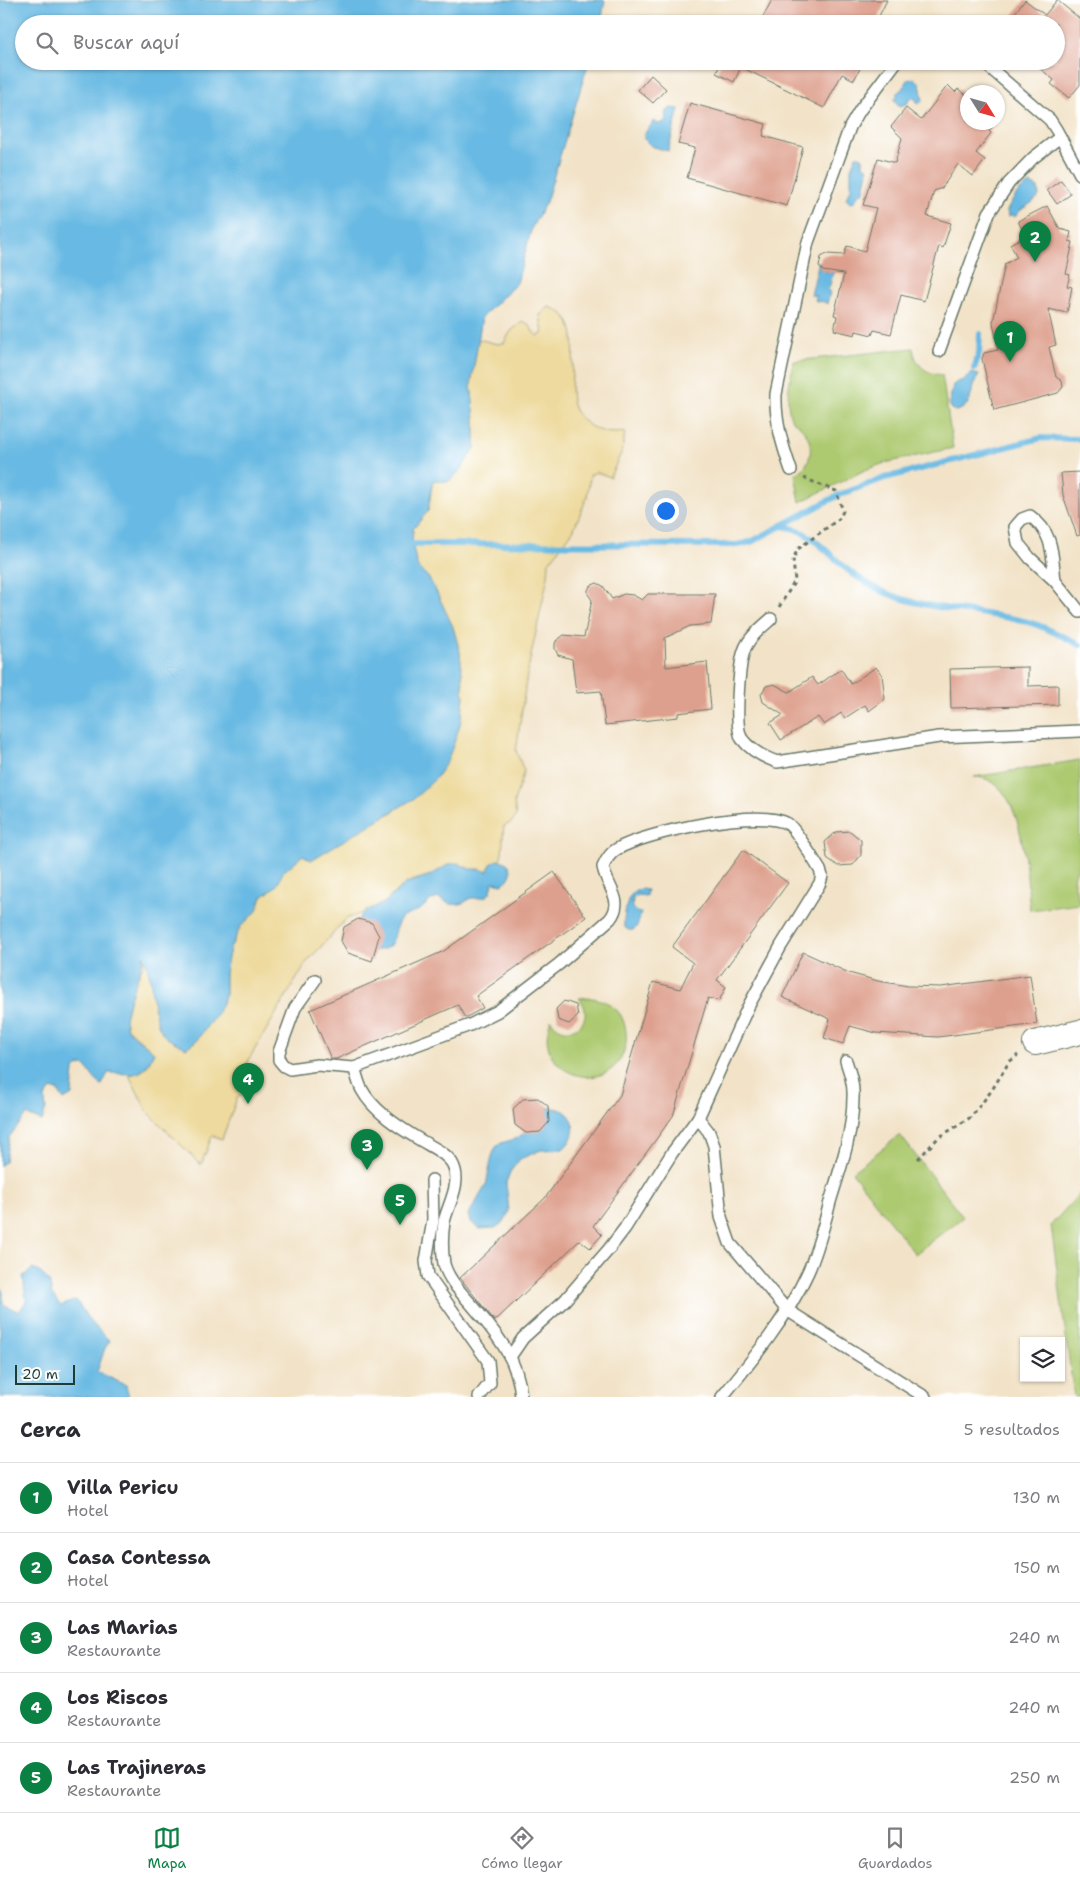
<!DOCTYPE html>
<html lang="es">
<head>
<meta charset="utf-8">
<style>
	:root { --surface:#fff; --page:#f7f7f7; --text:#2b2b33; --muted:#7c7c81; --line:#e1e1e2; --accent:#0b8043 }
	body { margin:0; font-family:"Shantell Sans",sans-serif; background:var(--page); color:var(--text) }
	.controls { position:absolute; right:15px; bottom:15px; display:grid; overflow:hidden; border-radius:0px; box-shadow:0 1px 4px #0004 }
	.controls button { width:45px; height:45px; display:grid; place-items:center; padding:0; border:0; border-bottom:1px solid var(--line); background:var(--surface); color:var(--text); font:25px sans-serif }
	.compass { position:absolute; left:960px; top:85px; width:45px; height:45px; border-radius:50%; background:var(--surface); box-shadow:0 1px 4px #0004; rotate:127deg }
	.scale { position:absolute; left:15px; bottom:12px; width:60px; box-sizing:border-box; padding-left:5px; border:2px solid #1f3d34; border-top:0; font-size:14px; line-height:18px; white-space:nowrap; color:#1f3d34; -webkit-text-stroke:4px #fff; paint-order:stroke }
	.you { position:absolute; left:665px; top:510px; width:18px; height:18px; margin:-12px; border:4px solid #fff; border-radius:50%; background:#1a73e8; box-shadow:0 0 0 8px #1a73e833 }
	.badge { display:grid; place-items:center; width:32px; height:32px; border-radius:50%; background:var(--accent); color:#fff; font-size:16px; font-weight:700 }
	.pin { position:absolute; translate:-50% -41px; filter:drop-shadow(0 1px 2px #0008) }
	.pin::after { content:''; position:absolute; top:26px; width:18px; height:15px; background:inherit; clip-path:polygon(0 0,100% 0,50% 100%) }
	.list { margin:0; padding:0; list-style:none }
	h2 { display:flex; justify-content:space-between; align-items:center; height:65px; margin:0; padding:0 20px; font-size:21px }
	h2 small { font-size:16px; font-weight:400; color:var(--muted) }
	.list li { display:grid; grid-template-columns:32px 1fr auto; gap:15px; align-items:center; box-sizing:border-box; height:70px; padding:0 20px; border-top:1px solid var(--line) }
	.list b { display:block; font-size:19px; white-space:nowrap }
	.list p { margin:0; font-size:16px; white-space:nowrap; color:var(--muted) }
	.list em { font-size:16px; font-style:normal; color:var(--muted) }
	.icon { flex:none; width:28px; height:28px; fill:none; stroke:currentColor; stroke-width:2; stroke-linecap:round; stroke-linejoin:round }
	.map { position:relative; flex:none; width:1080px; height:1397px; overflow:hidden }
	.search { position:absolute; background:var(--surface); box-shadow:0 1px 4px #0004; left:15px; right:15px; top:15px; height:55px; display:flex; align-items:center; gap:12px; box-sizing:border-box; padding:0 18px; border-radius:28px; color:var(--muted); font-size:19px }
	.sheet { height:415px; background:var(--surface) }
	nav { display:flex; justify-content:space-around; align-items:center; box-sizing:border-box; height:70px; border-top:1px solid var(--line); background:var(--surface); font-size:14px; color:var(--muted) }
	nav a { display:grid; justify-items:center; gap:2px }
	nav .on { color:var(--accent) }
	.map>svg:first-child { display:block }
</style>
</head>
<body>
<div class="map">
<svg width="1080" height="1397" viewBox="0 0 1080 1397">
	<rect width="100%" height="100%" fill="#fff"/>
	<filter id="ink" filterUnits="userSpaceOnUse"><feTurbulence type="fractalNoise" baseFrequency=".02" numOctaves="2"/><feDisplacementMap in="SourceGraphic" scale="10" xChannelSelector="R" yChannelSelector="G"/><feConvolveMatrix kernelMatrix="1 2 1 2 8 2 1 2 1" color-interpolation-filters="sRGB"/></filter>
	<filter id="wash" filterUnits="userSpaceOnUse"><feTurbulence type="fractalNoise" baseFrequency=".0096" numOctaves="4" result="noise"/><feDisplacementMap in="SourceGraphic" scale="20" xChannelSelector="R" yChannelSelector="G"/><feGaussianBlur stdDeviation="1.12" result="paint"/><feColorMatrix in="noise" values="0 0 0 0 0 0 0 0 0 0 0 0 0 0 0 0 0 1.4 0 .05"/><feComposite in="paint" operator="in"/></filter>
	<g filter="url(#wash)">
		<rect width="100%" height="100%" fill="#f2e3c8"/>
		<g fill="#adca71" stroke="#668452">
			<path d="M913,348C915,364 925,374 942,375L953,448L885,463L865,470L800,502L795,475C817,463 815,432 792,421C784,401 790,381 794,361Z"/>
			<path d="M1080,760V862L1073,879L1080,904L1030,910C1026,875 1025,777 974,777Z"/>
			<path d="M579,998C595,996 610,1001 620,1014C626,1024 628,1037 625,1048C610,1101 529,1074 551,1020C566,1044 599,1021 579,998Z"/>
			<polygon points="900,1135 963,1217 915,1254 852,1172"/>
			<polygon points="1080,1193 1080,1397 1074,1397 1051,1225"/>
		</g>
		<path fill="#eeda9e" stroke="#868c69" d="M549,307C589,317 567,373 572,400C574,413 582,421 592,427C603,433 613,434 625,432L622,451L610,477L596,472L590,475L587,497L573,531L549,562L548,576L527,674L516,751L524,771L514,802L516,816L512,822L504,826C502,838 504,849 500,860L491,864L488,870L486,871L470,870L458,863L431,875L410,881L397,890L384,903L378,907L346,919L306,963L249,1059L244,1074L245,1092L237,1098L222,1139L212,1136L201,1165L147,1111L129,1075C146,1072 147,1067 154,1052L127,1028L125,1018L133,987L144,964L143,953C153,980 153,1008 163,1034L225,996V973L230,948L241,926L256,912L262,897L277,885L282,872L303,855L311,860L372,822L394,812L454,743L461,721L464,697L460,652L453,627L436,591L428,577L418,568L412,544L413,529L428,511L433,480L475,448V419L471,385L478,339L497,344L504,343L511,331L522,322L529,324L533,332L538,336L543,333L540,315Z"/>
		<g fill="#68b9e3" stroke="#447b8c">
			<path d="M0,0H605L601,24H24V61H589L546,202L532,227L517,283L482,317L471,385L475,419V448L461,470L448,482L433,480L428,511L413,529L412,544L418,568L428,577L436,591L453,627L460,652L464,697L461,721L454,743L447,762L435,779L415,798L311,860L303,855L283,872L277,885L262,897L256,912L241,926L230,948L225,973V996L218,1012L196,1041L186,1048C179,1044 167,1040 163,1034C149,1015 155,977 143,955C143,973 119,1013 127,1028C131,1035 148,1046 154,1052C140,1081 137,1073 108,1073L102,1085C93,1080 91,1072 84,1065L78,1066L74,1070L72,1095L64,1100L58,1091L51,1089L45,1097L46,1109L42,1121L27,1115L9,1137L5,1161L0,1166Z"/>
			<polygon points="914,78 920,83 923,101 918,104 916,99 910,98 907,104 899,106 894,99 898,96 896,94 903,88 908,80"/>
			<path d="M671,108L679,109L668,151L651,146L644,139C643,130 651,129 653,121L658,124L663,123L667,118L666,112Z"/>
			<polygon points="856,156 860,156 863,158 863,165 867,167 868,171 864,191 857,196 855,202 850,203 846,198 851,189 851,168"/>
			<path d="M1030,184L1038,188L1039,196C1032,205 1021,207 1015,217L1012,215L1008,217L1007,211C1011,202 1019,188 1030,184Z"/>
			<path d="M819,261C819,270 825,274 834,271L828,291L830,292L827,304L822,301L818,302L815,300L816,296L811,295Z"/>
			<path d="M970,373L979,375C977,379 974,382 973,386C971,398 969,408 956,411L952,409L949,404L953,385L957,382L964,380Z"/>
			<path d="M497,860C513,860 516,877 502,884L493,882C491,898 485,898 472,898C469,898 468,900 465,902C456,907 447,904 439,898L431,900L421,909L401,918C391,931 400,952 372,950L356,922L365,911L384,903L405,884L431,875L449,864L458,863L470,869H481L487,872L491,864Z"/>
			<path d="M641,889L647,890L646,896L638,895L633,898L632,907L635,911L641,913C639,919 638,932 629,930C626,929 624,927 624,925C623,921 625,916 625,913C627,901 629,892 641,889Z"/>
			<path d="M548,1108C575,1106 582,1133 563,1149L541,1150L520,1159L510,1172L506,1183L509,1211L505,1221L495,1228L480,1229L471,1222L469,1214L486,1185L492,1156L496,1147L501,1143L518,1138Z"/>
			<polygon points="33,1269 41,1273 49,1281 52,1295 61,1306 76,1300 89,1320 110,1341 105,1348 97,1372 126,1385 129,1397 0,1397 0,1287 3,1292 3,1304 19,1312 26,1301 23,1276"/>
		</g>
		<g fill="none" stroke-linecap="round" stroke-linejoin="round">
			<g stroke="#68b9e3" stroke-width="6">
				<polyline points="974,369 979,353 980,334"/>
				<path d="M781,526C811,528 830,557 853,574C863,581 874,588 886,593C930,611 981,610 1028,622C1046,627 1063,636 1080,645"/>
				<polyline points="412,544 737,545 751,542 839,495 885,478 1041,438 1080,439"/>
			</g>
		</g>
		<g id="blocks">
			<g fill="#dea08e">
				<polygon points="772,0 887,0 875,24 759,24"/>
				<polygon points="1025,0 1045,15 1057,0 1080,19 1080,85 1069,98 1051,84 1054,80 1031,61 1056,61 1056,24 1006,24"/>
				<polygon points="722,61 864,61 854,80 842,74 824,108 741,67 734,82 716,73"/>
				<polygon points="651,75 666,89 653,103 638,90"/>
				<polygon points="948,85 955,92 958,89 968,96 968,122 996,122 989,131 991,133 976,153 985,160 973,176 958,164 942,188 934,191 927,216 951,223 943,248 939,246 924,301 901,295 891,334 874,330 872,335 856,331 855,335 834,330 837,316 834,315 844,274 823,271 819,267 821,257 827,254 844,255 847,246 865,251 876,208 863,205 878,158 895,163 902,138 891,127 906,108 921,120"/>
				<polygon points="690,103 766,124 763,136 803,147 787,206 687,178 695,148 678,144"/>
				<polygon points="1061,180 1071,194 1057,204 1047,190"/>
				<polygon points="1047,206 1060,229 1071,232 1069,241 1073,242 1066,274 1070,275 1067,286 1072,287 1067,313 1048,309 1056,345 1049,347 1056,377 1062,381 1063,387 1058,393 994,410 982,359 984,353 998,350 993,322 1005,264 1017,257 1010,244 1025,236 1018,221"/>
				<polygon points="1080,472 1080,535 1077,536 1063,495 1061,473"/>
				<polygon points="597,583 603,586 612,599 624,594 633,595 642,600 648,594 715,594 711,624 690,626 665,638 666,667 707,662 711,709 678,713 678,717 605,725 601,691 576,693 572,659 558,655 555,649 555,644 556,641 564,635 584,637 592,600 588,594 588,590 590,586"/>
				<polygon points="876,667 882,675 885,699 869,711 865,705 845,718 841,713 824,725 818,717 781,740 770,723 783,715 763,702 761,694 766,686 774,684 789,692 812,677 818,685 841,669 851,684"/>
				<polygon points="1028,667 1028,686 1058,685 1058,705 951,708 950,669"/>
				<polygon points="850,831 861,840 861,855 853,865 838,866 827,858 825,842 836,832"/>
				<polygon points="743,850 788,883 717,980 726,987 719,1001 708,998 673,1116 593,1226 602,1235 590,1248 580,1240 495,1321 460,1278 545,1198 620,1095 653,982 680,989 693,963 672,947"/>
				<polygon points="554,872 586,917 476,996 483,1008 465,1018 458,1005 336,1059 331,1059 310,1010 444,951"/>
				<polygon points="358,919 372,923 379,936 372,961 348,953 341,941 344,927"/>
				<polygon points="803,952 849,973 878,981 908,986 941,987 1030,975 1037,1024 938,1037 876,1033 850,1026 843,1044 824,1038 830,1019 782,997"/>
				<polygon points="564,1001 576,1005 578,1016 569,1024 558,1020 556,1009"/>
				<polygon points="538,1098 548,1106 549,1122 540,1132 526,1133 515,1125 513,1109 523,1099"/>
			</g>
		</g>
	</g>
	<g filter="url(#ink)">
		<use href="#blocks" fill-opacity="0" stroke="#697768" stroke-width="1"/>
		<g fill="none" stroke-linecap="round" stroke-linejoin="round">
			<defs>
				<g id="lane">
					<polyline points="982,61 1050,120 1057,131 1080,174"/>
					<polyline points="939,351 989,213 1009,183 1033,158 1060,137"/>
					<path d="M791,470C782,444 775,421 776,394L808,242L850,127L860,110L897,61"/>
					<path d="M1055,581C1052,555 1054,533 1030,516L1022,519L1015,527L1018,543L1030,558L1055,581L1080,612"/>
					<path d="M771,619C761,628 748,638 744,651C739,666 734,727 742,739C751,751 763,757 777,762L939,737L1080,731"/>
					<path d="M315,980L295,1008L279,1052V1060L284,1066L290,1069L317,1065L354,1068L470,1025L498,1011L559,964L610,919C625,900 607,888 603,867C606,860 610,853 617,849C644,833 760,807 788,824C795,828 815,862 820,870L822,876L820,883L781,946L748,1007L698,1118L672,1153L625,1228L609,1249L565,1300L523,1338L510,1357"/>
					<path d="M354,1068C357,1075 358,1083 362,1090C374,1112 401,1129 422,1141C432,1147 446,1153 452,1163C463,1182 448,1204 444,1222C442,1235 442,1251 444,1264C448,1279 462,1294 472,1305C495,1332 519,1360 521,1397"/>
					<polyline points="698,1118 709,1132 714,1146 721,1217 730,1243 787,1310 925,1397"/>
					<polyline points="432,1180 433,1220 426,1261 428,1276 488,1361 490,1383 479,1397"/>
					<path d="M722,1397C754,1358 787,1318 808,1272C818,1250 824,1225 830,1202C840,1169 853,1133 853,1098C854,1085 850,1073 846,1061"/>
				</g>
				<polyline id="street" points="1035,1043 1080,1032"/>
			</defs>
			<use href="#lane" stroke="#697768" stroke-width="14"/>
			<use href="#street" stroke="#697768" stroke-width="26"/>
			<g stroke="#697768" stroke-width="3" stroke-dasharray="4 4" stroke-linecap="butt">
				<polyline points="779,607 795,581 793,559 798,549 840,518 843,511 836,491 804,478"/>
				<polyline points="918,1159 938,1138 971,1117 992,1090 1009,1062 1018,1055"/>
			</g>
			<use href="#lane" stroke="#fff" stroke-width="11"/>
			<use href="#street" stroke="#fff" stroke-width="24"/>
		</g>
	</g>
</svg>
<div class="controls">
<button><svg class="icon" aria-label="layers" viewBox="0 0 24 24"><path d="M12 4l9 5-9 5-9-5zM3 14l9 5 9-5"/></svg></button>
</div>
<svg class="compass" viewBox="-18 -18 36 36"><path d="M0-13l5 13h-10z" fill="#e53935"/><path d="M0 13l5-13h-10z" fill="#7c7c81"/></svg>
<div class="scale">20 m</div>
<div class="you"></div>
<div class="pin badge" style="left:1010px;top:362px">1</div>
<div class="pin badge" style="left:1035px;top:262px">2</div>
<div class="pin badge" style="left:367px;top:1170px">3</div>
<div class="pin badge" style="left:248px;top:1104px">4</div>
<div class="pin badge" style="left:400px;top:1225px">5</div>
<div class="search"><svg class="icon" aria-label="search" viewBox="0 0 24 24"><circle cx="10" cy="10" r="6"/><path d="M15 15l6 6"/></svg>Buscar aquí</div>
</div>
<section class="sheet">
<h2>Cerca<small>5 resultados</small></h2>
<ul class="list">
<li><span class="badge">1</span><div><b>Villa Pericu</b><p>Hotel</p></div><em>130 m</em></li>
<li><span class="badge">2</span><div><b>Casa Contessa</b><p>Hotel</p></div><em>150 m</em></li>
<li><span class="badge">3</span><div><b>Las Marias</b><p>Restaurante</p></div><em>240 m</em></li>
<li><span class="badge">4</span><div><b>Los Riscos</b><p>Restaurante</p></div><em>240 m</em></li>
<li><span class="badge">5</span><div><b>Las Trajineras</b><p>Restaurante</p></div><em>250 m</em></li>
</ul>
</section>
<nav>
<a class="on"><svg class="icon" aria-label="map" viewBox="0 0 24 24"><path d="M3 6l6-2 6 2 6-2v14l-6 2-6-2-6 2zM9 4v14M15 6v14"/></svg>Mapa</a>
<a><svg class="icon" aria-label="directions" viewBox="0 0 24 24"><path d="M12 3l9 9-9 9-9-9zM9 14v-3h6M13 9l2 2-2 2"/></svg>Cómo llegar</a>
<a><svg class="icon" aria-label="saved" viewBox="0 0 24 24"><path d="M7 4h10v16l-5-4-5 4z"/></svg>Guardados</a>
</nav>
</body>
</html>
